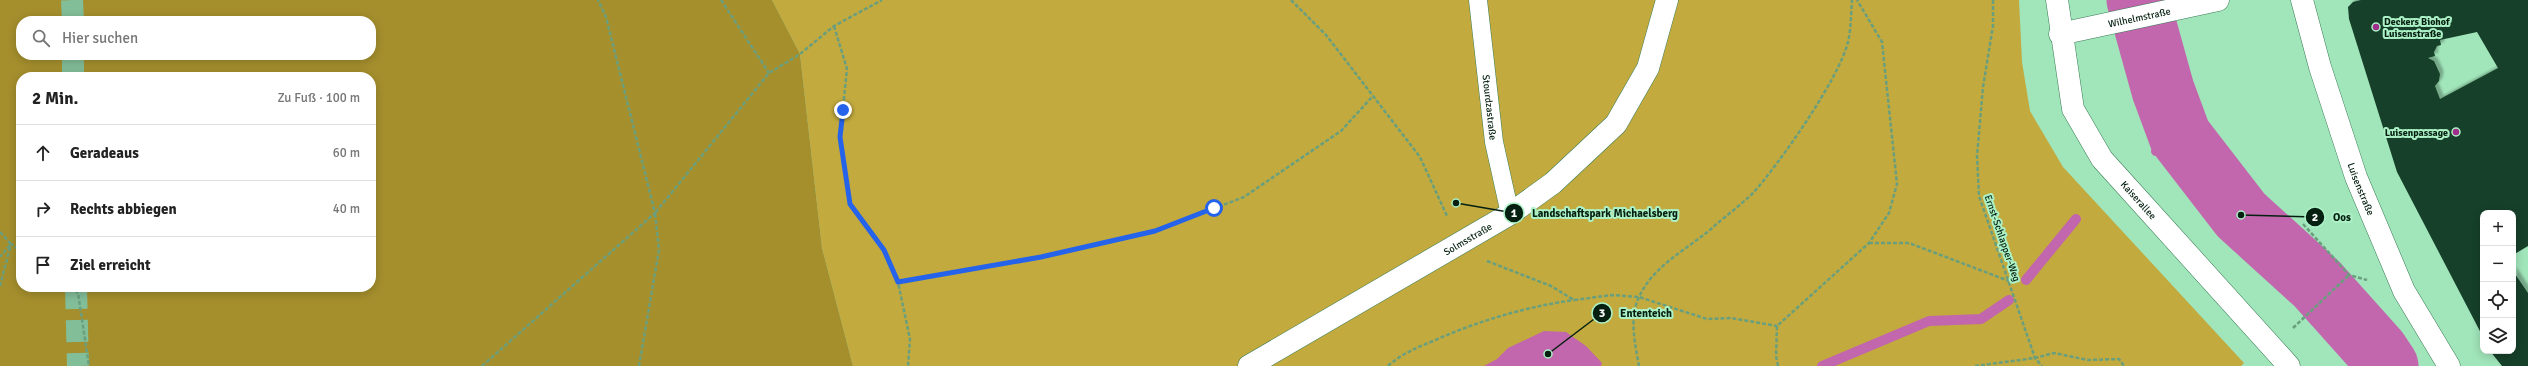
<!DOCTYPE html>
<html lang="de">
<head>
<meta charset="utf-8">
<style>
	:root { --surface:#fff; --page:#f6f6f6; --text:#222; --muted:#767676; --line:#e0e0e0 }
	body { margin:0; font-family:Signika,sans-serif; background:var(--page); color:var(--text) }
	.controls { position:absolute; right:12px; bottom:12px; display:grid; overflow:hidden; border-radius:8px; box-shadow:0 2px 10px #0003 }
	.controls button { width:36px; height:36px; display:grid; place-items:center; padding:0; border:0; border-bottom:1px solid var(--line); background:var(--surface); color:var(--text); font:20px sans-serif }
	.stop { position:absolute; width:12px; height:12px; margin:-9px; border:3px solid #2563eb; border-radius:50%; background:#fff }
	.stop.end { background:#2563eb; border-color:#fff; box-shadow:0 1px 4px #0008 }
	.list { margin:0; padding:0; list-style:none }
	h2 { display:flex; justify-content:space-between; align-items:center; height:52px; margin:0; padding:0 16px; font-size:17px }
	h2 small { font-size:13px; font-weight:400; color:var(--muted) }
	.list li { display:grid; grid-template-columns:26px 1fr auto; gap:12px; align-items:center; box-sizing:border-box; height:56px; padding:0 16px; border-top:1px solid var(--line) }
	.list b { display:block; font-size:15px; white-space:nowrap }
	.list em { font-size:13px; font-style:normal; color:var(--muted) }
	.icon { flex:none; width:22px; height:22px; fill:none; stroke:currentColor; stroke-width:2; stroke-linecap:round; stroke-linejoin:round }
	.map { position:relative; flex:none; width:2528px; height:366px; overflow:hidden }
	.search { position:absolute; background:var(--surface); box-shadow:0 2px 10px #0003; left:16px; top:16px; width:360px; height:44px; display:flex; align-items:center; gap:10px; box-sizing:border-box; padding:0 14px; border-radius:16px; color:var(--muted); font-size:15px }
	.panel { position:absolute; background:var(--surface); box-shadow:0 2px 10px #0003; left:16px; top:72px; width:360px; height:220px; border-radius:16px }
	.map>svg:first-child { display:block }
</style>
</head>
<body>
<div class="map">
<svg width="2528" height="366" viewBox="0 0 2528 366">
	<defs>
		<filter id="shadow"><feDropShadow dx="3.5" dy="-3.5" stdDeviation="1" flood-color="#0004"/></filter>
	</defs>
	<rect width="100%" height="100%" fill="#a1e5ba"/>
	<polygon fill="#c2aa3e" points="772,0 2019,0 2022,62 2030,111 2063,167 2244,363 2241,366 853,366 822,248 800,54"/>
	<path fill="#a58f2d" fill-rule="evenodd" d="M0,0H772L800,54L822,248L853,366H0ZM21,21H371V55H21ZM21,77H371V287H21Z"/>
	<polygon fill="#c266ad" points="1544,331 1566,332 1586,346 1602,363 1601,366 1484,366 1497,359 1508,348"/>
	<g fill="none" stroke-linecap="round" stroke-linejoin="round">
		<g stroke="#c266ad" stroke-width="10">
			<polyline points="2156,151 2180,136"/>
			<polyline points="2026,280 2076,219"/>
			<polyline points="1822,366 1929,321 1981,319 2009,300"/>
		</g>
		<polyline stroke="#c266ad" stroke-width="63" points="2138,0 2163,90 2180,136 2241,215 2317,284 2377,351 2387,366"/>
	</g>
	<g fill="#19402a" fill-rule="evenodd" filter="url(#shadow)">
		<path d="M2361,0H2528V246L2513,255V213H2483V337L2397,172L2349,19L2348,7L2353,2ZM2477,32L2498,68L2440,99L2435,86L2439,81L2440,74L2434,61L2428,58L2435,56L2434,52L2437,46L2441,45L2440,40Z"/>
		<polygon points="2513,271 2528,293 2528,366 2502,366 2490,351 2513,351"/>
	</g>
	<g fill="none" stroke-linecap="round" stroke-linejoin="round">
		<g stroke="#82be98" stroke-width="22" stroke-dasharray="22 11" stroke-linecap="butt">
			<polyline points="72,0 73,21"/>
			<polyline points="73,55 73,77"/>
			<polyline points="76,287 78,366"/>
		</g>
		<defs>
			<g id="service">
				<path id="s1" d="M1478,0L1494,142L1510,214"/>
			</g>
			<g id="minor">
				<path id="s2" d="M2057,0L2073,109L2102,159L2289,366"/>
				<path id="s3" d="M2302,0L2320,67L2356,177L2404,291L2449,366"/>
				<path id="s4" d="M2060,34L2218,0"/>
				<path id="s5" d="M1249,366L1510,214L1553,183L1616,124L1648,68L1667,0"/>
			</g>
		</defs>
		<use href="#service" stroke="#3a7c56" stroke-width="19"/>
		<use href="#minor" stroke="#3a7c56" stroke-width="23"/>
		<g stroke="#6a9f7e" stroke-width="2.5" stroke-dasharray="4 2" stroke-linecap="butt">
			<polyline points="721,0 769,73"/>
			<polyline points="1291,0 1326,35 1420,157 1447,216"/>
			<polyline points="1993,0 1993,26 1983,87 1977,156 1979,196 2035,358 2042,366"/>
			<polyline points="834,26 847,69 840,137 850,204 884,250 898,282 910,339 908,366"/>
			<polyline points="2303,224 2349,275 2367,280"/>
			<polyline points="0,232 11,244 0,257"/>
			<polyline points="1869,243 1909,243 2009,281"/>
			<polyline points="1487,261 1551,286 1574,300 1612,295 1639,297 1707,319 1731,318 1777,326"/>
			<polyline points="898,282 1041,257 1155,231 1244,197 1341,131 1372,97"/>
			<polyline points="0,286 11,244 21,251"/>
			<polyline points="70,287 78,293 89,366"/>
			<polyline points="2293,328 2349,275"/>
			<polyline points="482,366 655,213 606,17 598,0"/>
			<polyline points="639,366 659,250 655,213 769,73 800,54 834,26 882,0"/>
			<path d="M1388,366C1401,354 1416,348 1433,341C1478,321 1525,307 1574,300"/>
			<path d="M1639,366C1635,344 1629,318 1639,297C1653,266 1686,250 1711,229C1724,217 1740,206 1753,193C1779,164 1839,79 1848,42C1851,29 1851,14 1852,0"/>
			<polyline points="1778,366 1776,356 1777,326 1869,243 1889,213 1897,184 1882,42 1857,0"/>
			<polyline points="1975,366 2035,358 2054,353 2088,360 2119,359 2124,366"/>
		</g>
		<use href="#service" stroke="#fff" stroke-width="18"/>
		<use href="#minor" stroke="#fff" stroke-width="22"/>
	</g>
	<g fill="none" stroke-linecap="round" stroke-linejoin="round">
		<polyline stroke="#2563eb" stroke-width="5" points="843,110 840,137 850,204 884,250 898,282 1041,257 1155,231 1214,208"/>
	</g>
	<g fill="#9f2d89" stroke="#adf2c7" stroke-width="1.5">
		<circle cx="2376" cy="27" r="4"/>
		<circle cx="2456" cy="132" r="4"/>
	</g>
	<g text-anchor="middle" stroke-width="4" stroke-linejoin="round" paint-order="stroke">
		<g font-size="10" fill="#052011" stroke="#adf2c7">
			<text dy="4" stroke="none"><textPath href="#s4" startOffset="81">Wilhelmstraße</textPath></text>
			<text dy="4" stroke="none"><textPath href="#s1" startOffset="108">Stourdzastraße</textPath></text>
			<text dy="4" stroke="none"><textPath href="#s3" startOffset="198">Luisenstraße</textPath></text>
			<text dy="4" stroke="none"><textPath href="#s2" startOffset="223">Kaiserallee</textPath></text>
			<text dy="4" stroke="none"><textPath href="#s5" startOffset="253">Solmsstraße</textPath></text>
			<text transform="translate(2003 238) rotate(71)" y="4">Ernst-Schlapper-Weg</text>
		</g>
		<g font-size="10" font-weight="bold" fill="#052011" stroke="#adf2c7" text-anchor="start">
			<text x="2384" y="25">Deckers Biohof<tspan x="2384" dy="12">Luisenstraße</tspan></text>
			<text x="2448" y="136" text-anchor="end">Luisenpassage</text>
		</g>
	</g>
	<path fill="none" stroke="#052011" stroke-width="1.5" d="M1456 203L1514 213M2241 215L2315 217M1548 354L1602 313"/>
	<g fill="#052011" stroke="#adf2c7" stroke-width="1.5">
		<circle cx="1456" cy="203" r="4"/>
		<circle cx="2241" cy="215" r="4"/>
		<circle cx="1548" cy="354" r="4"/>
		<circle cx="1514" cy="213" r="10"/>
		<circle cx="2315" cy="217" r="10"/>
		<circle cx="1602" cy="313" r="10"/>
	</g>
	<g font-size="12" text-anchor="middle" font-weight="bold" fill="#fff">
		<text x="1514" y="217">1</text>
		<text x="2315" y="221">2</text>
		<text x="1602" y="317">3</text>
	</g>
	<g font-size="11" text-anchor="middle" font-weight="bold" fill="#052011" stroke="#adf2c7" stroke-width="4" stroke-linejoin="round" paint-order="stroke">
		<text x="1605" y="217">Landschaftspark Michaelsberg</text>
		<text x="2342" y="221">Oos</text>
		<text x="1646" y="317">Ententeich</text>
	</g>
</svg>
<div class="controls">
<button>+</button>
<button>−</button>
<button><svg class="icon" aria-label="locate" viewBox="0 0 24 24"><circle cx="12" cy="12" r="6"/><path d="M12 2v4M12 18v4M2 12h4M18 12h4"/></svg></button>
<button><svg class="icon" aria-label="layers" viewBox="0 0 24 24"><path d="M12 4l9 5-9 5-9-5zM3 14l9 5 9-5"/></svg></button>
</div>
<div class="stop" style="left:1214px;top:208px"></div>
<div class="stop end" style="left:843px;top:110px"></div>
<div class="search"><svg class="icon" aria-label="search" viewBox="0 0 24 24"><circle cx="10" cy="10" r="6"/><path d="M15 15l6 6"/></svg>Hier suchen</div>
<section class="panel">
<h2>2 Min.<small>Zu Fuß · 100 m</small></h2>
<ul class="list">
<li><svg class="icon" aria-label="ahead" viewBox="0 0 24 24"><path d="M12 20V5M6 11l6-6 6 6"/></svg><div><b>Geradeaus</b></div><em>60 m</em></li>
<li><svg class="icon" aria-label="right" viewBox="0 0 24 24"><path d="M7 20v-9h11M14 6l5 5-5 5"/></svg><div><b>Rechts abbiegen</b></div><em>40 m</em></li>
<li><svg class="icon" aria-label="arrive" viewBox="0 0 24 24"><path d="M6 21V4h12l-3 4 3 4H6"/></svg><div><b>Ziel erreicht</b></div></li>
</ul>
</section>
</div>
</body>
</html>
